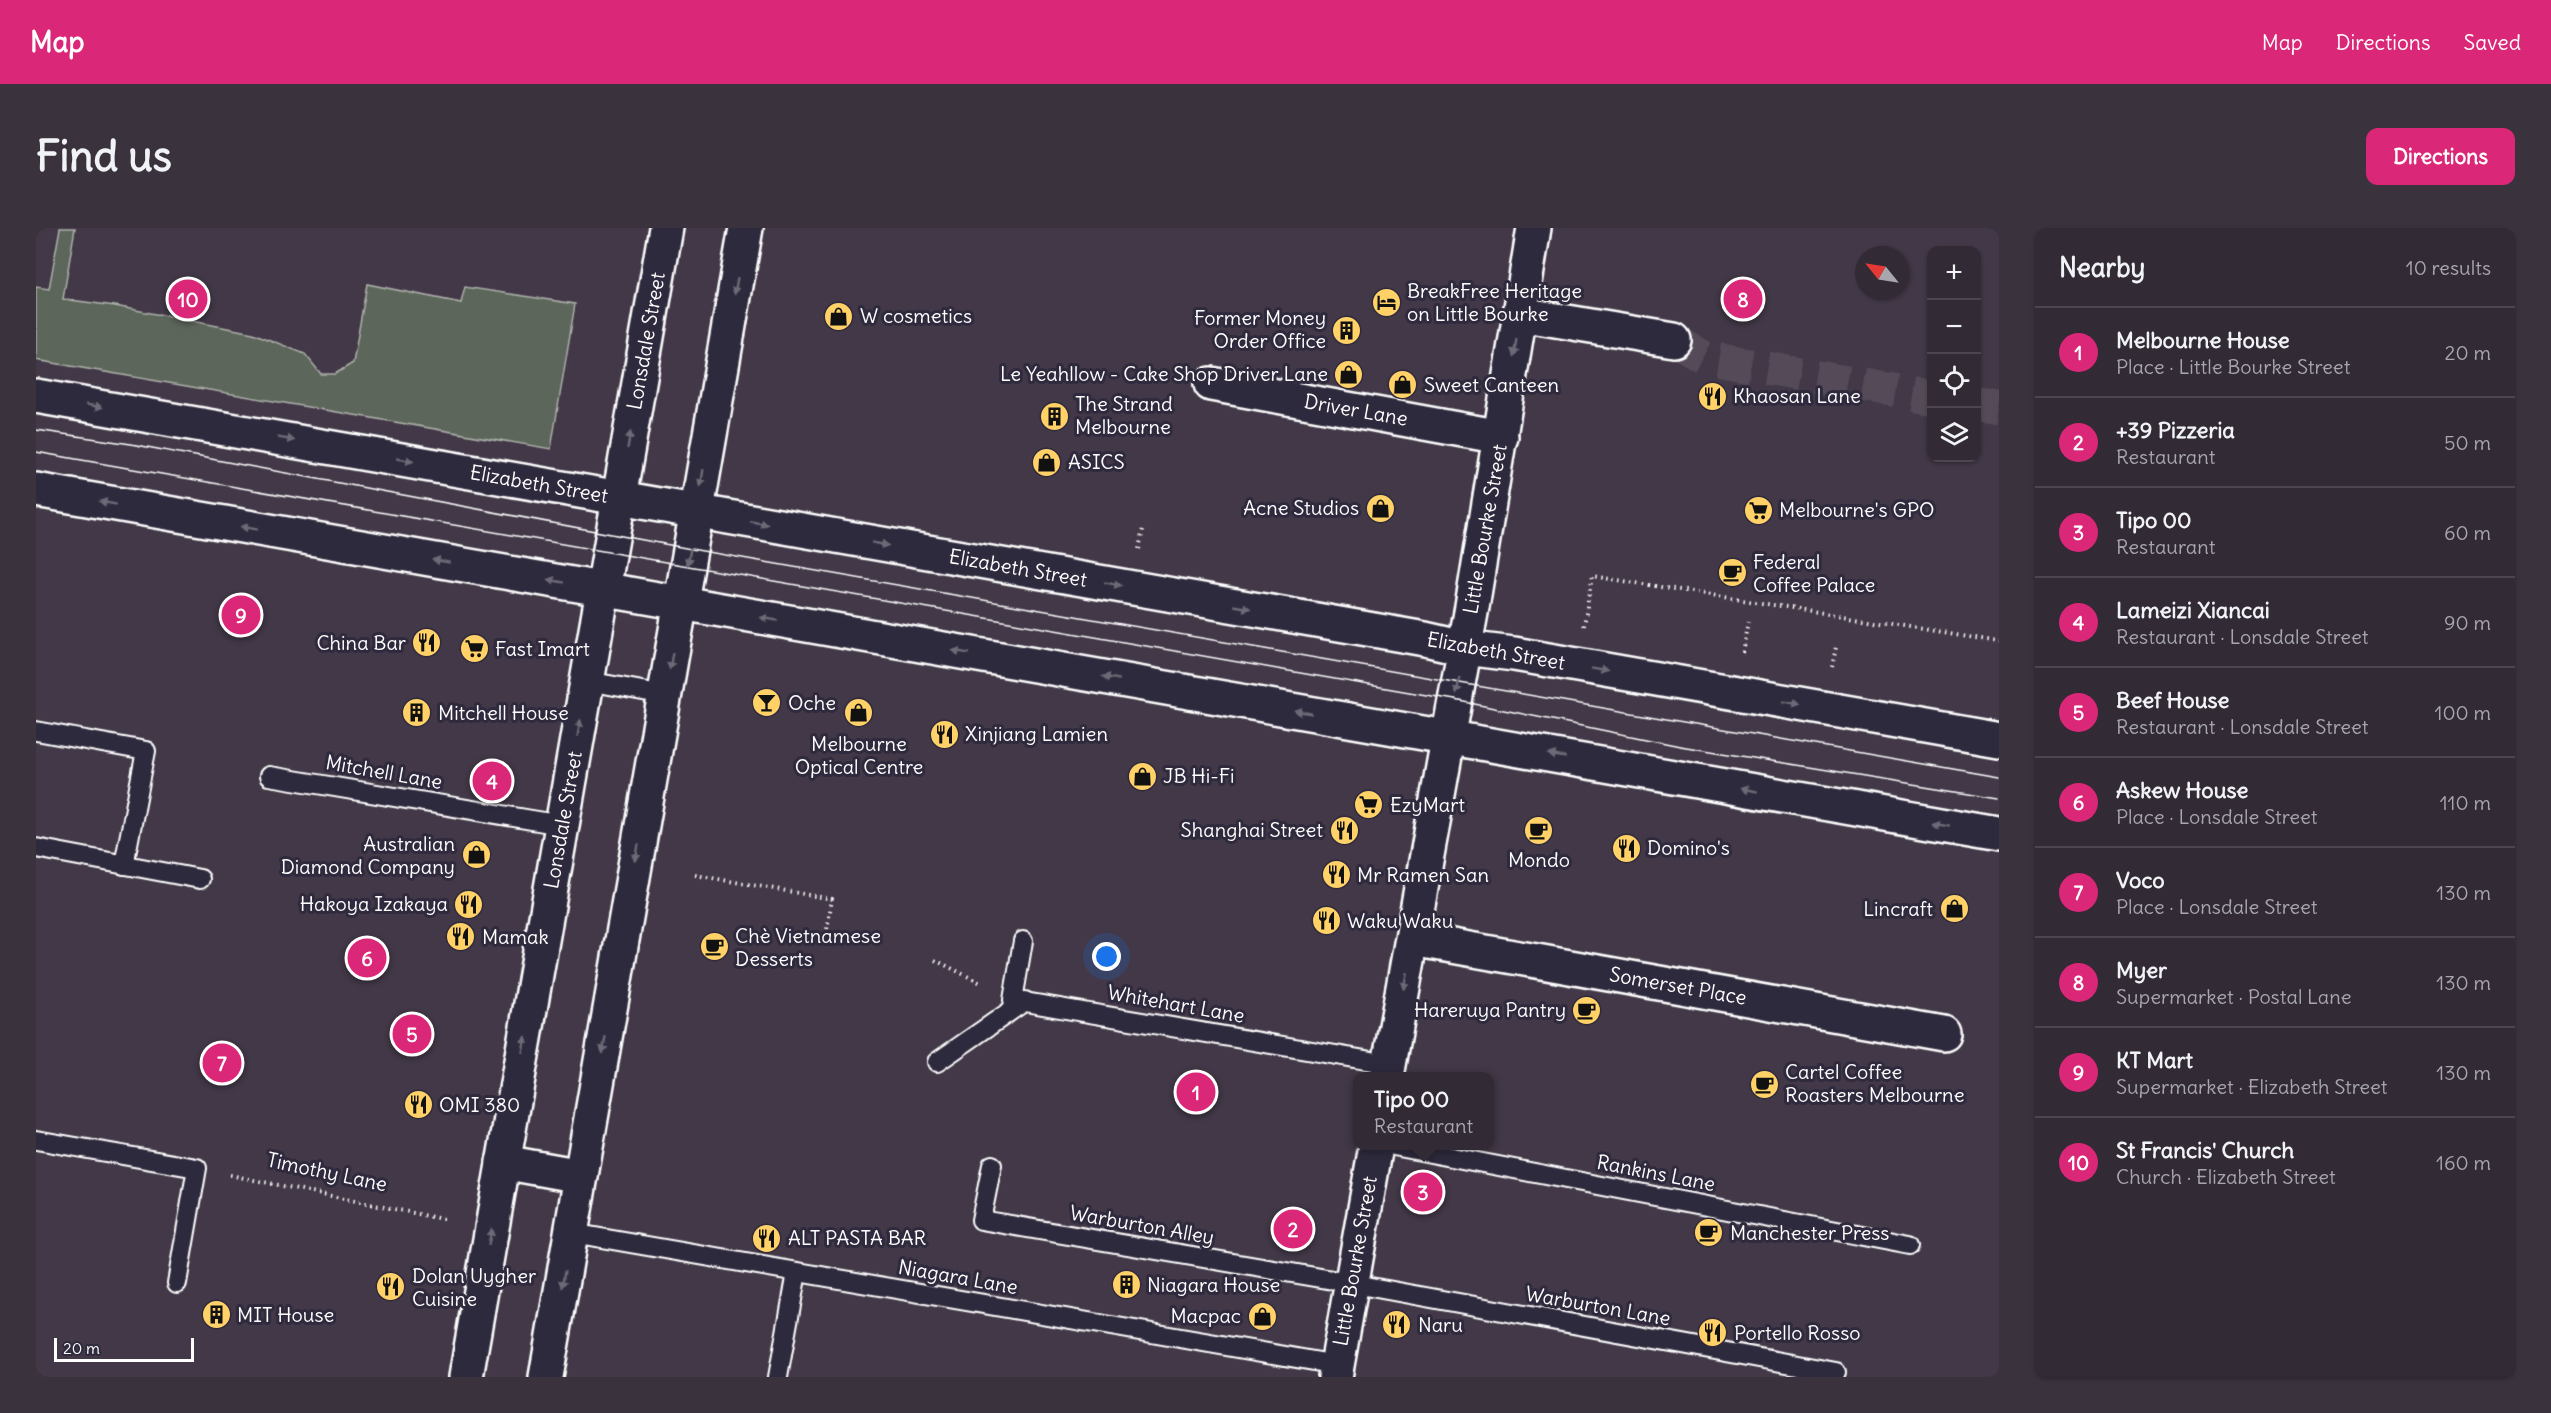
<!DOCTYPE html>
<html lang="en">
<head>
<meta charset="utf-8">
<style>
	:root { --surface:#322a35; --page:#3a323d; --text:#f1f3f6; --muted:#a8a7ad; --line:#4d4650; --accent:#db2777 }
	body { margin:0; font-family:Delius,sans-serif; background:var(--page); color:var(--text) }
	.controls { position:absolute; right:18px; top:18px; display:grid; overflow:hidden; border-radius:12px; box-shadow:0 2px 4px #0004 }
	.controls button { width:54px; height:54px; display:grid; place-items:center; padding:0; border:0; border-bottom:2px solid var(--line); background:var(--surface); color:var(--text); font:30px sans-serif }
	.compass { position:absolute; left:1819px; top:18px; width:54px; height:54px; border-radius:50%; background:var(--surface); box-shadow:0 2px 4px #0004; rotate:300deg }
	.scale { position:absolute; left:18px; bottom:15px; width:140px; box-sizing:border-box; padding-left:6px; border:3px solid #fff; border-top:0; font-size:16px; line-height:21px; white-space:nowrap; color:#fff; -webkit-text-stroke:4px #2f2a3d; paint-order:stroke }
	.you { position:absolute; left:1071px; top:729px; width:21px; height:21px; margin:-15px; border:4px solid #fff; border-radius:50%; background:#1a73e8; box-shadow:0 0 0 9px #1a73e833 }
	.badge { display:grid; place-items:center; width:39px; height:39px; border-radius:50%; background:var(--accent); color:#fff; font-size:20px; font-weight:700 }
	.pin { position:absolute; translate:-50% -50%; border:3px solid #fff; box-shadow:0 2px 6px #0006 }
	.popup { position:absolute; left:1317px; top:844px; width:141px; height:78px; box-sizing:border-box; display:grid; place-content:center; border-radius:12px; background:var(--surface); filter:drop-shadow(0 2px 4px #0005); font-size:20px; white-space:nowrap; color:var(--muted) }
	.popup b { font-size:22px; color:var(--text) }
	.popup::after { content:''; position:absolute; left:50%; top:100%; margin-left:-12px; border:12px solid transparent; border-top-color:var(--surface) }
	.list { margin:0; padding:0; list-style:none }
	h2 { display:flex; justify-content:space-between; align-items:center; height:78px; margin:0; padding:0 24px; font-size:26px }
	h2 small { font-size:20px; font-weight:400; color:var(--muted) }
	.list li { display:grid; grid-template-columns:39px 1fr auto; gap:18px; align-items:center; box-sizing:border-box; height:90px; padding:0 24px; border-top:2px solid var(--line) }
	.list b { display:block; font-size:22px; white-space:nowrap }
	.list p { margin:0; font-size:20px; white-space:nowrap; color:var(--muted) }
	.list em { font-size:20px; font-style:normal; color:var(--muted) }
	.icon { flex:none; width:33px; height:33px; fill:none; stroke:currentColor; stroke-width:2; stroke-linecap:round; stroke-linejoin:round }
	.map { position:relative; flex:none; width:1963px; height:1149px; overflow:hidden; border-radius:12px }
	header { display:flex; align-items:center; gap:36px; box-sizing:border-box; height:84px; padding:0 30px; background:var(--accent); color:#fff }
	header strong { font-size:28px }
	nav { display:flex; gap:33px; margin-inline-start:auto; font-size:21px }
	.intro { display:flex; align-items:center; justify-content:space-between; box-sizing:border-box; height:144px; padding:0 36px }
	h1 { margin:0; font-size:42px }
	.button { padding:15px 27px; border-radius:12px; background:var(--accent); color:#fff; font-size:21px; font-weight:700 }
	main { display:flex; gap:36px; padding:0 36px }
	aside { flex:1; background:var(--surface); border-radius:12px; box-shadow:0 2px 4px #0004 }
	.map>svg:first-child { display:block }
</style>
</head>
<body>
<header>
<strong>Map</strong>
<nav><a>Map</a><a>Directions</a><a>Saved</a></nav>
</header>
<div class="intro"><h1>Find us</h1><a class="button">Directions</a></div>
<main>
<div class="map">
<svg width="1963" height="1149" viewBox="0 0 1963 1149">
	<rect width="100%" height="100%" fill="#423847"/>
	<filter id="ink" filterUnits="userSpaceOnUse"><feTurbulence type="fractalNoise" baseFrequency=".0167" numOctaves="2"/><feDisplacementMap in="SourceGraphic" scale="12" xChannelSelector="R" yChannelSelector="G"/><feConvolveMatrix kernelMatrix="1 2 1 2 8 2 1 2 1" color-interpolation-filters="sRGB"/></filter>
	<g filter="url(#ink)">
		<polygon fill="#5d665a" stroke="#aeb2ac" stroke-width="1.5" points="24,0 39,0 27,71 79,78 217,105 269,126 285,146 299,146 317,135 331,56 425,75 429,59 539,76 515,221 0,132 0,59 13,61"/>
		<g fill="none" stroke-linecap="round" stroke-linejoin="round">
			<g stroke="#554c59" stroke-width="33" stroke-dasharray="33 16" stroke-linecap="butt">
				<polyline points="1638,112 1668,129 1896,169"/>
				<polyline points="1940,176 1963,180"/>
			</g>
			<defs>
				<g id="lane">
					<polyline points="551,453 629,467"/>
					<polyline points="0,503 110,523 88,637"/>
					<polyline points="233,548 526,597"/>
					<polyline points="0,620 164,651"/>
					<polyline points="987,713 977,772 1353,836"/>
					<polyline points="901,834 989,773"/>
					<polyline points="0,912 161,940 141,1055"/>
					<polyline points="1358,918 1874,1017"/>
					<polyline points="956,937 945,992 1291,1051 1800,1144"/>
					<polyline points="536,1005 1301,1137"/>
					<polyline points="742,1149 761,1044"/>
				</g>
				<g id="street">
					<polyline points="1484,86 1638,112"/>
					<polyline points="1175,156 1465,209"/>
					<polyline points="1377,711 1908,806"/>
					<polyline points="1351,848 1436,379 1498,0"/>
					<polyline points="1299,1149 1340,918"/>
				</g>
				<g id="secondary">
					<polyline points="0,168 1389,411 1428,420 1478,426 1963,511"/>
					<polyline points="0,262 1963,606"/>
					<polyline points="467,934 545,948"/>
					<polyline points="430,1149 630,0"/>
					<polyline points="510,1149 710,0"/>
				</g>
			</defs>
			<use href="#lane" stroke="#fff" stroke-width="22"/>
			<use href="#street" stroke="#fff" stroke-width="38"/>
			<use href="#secondary" stroke="#fff" stroke-width="38"/>
			<g stroke="#fff" stroke-width="4" stroke-dasharray="1.5 4.5" stroke-linecap="butt">
				<polyline points="1103,321 1107,301"/>
				<polyline points="1548,398 1556,348 1963,413"/>
				<polyline points="1706,424 1712,394"/>
				<polyline points="1796,439 1800,419"/>
				<polyline points="659,647 796,671 789,714 799,715"/>
				<polyline points="899,732 947,756"/>
				<polyline points="194,947 411,992"/>
			</g>
			<use href="#lane" stroke="#2f2a3d" stroke-width="18"/>
			<use href="#street" stroke="#2f2a3d" stroke-width="33"/>
			<use href="#secondary" stroke="#2f2a3d" stroke-width="33"/>
			<g stroke="#fff" stroke-width="1.5">
				<polyline points="0,202 95,216 655,321 1963,549"/>
				<polyline points="0,224 1419,472 1644,518 1963,570"/>
			</g>
		</g>
		<defs><path id="oneway-solid" d="M-6-.8H1V-3.2L6.5 0L1 3.2V.8H-6Z" transform="scale(1.5)"/></defs>
		<g fill="#6d6a77">
			<use href="#oneway-solid" transform="translate(700 58) rotate(100)"/>
			<use href="#oneway-solid" transform="translate(1479 120) rotate(99)"/>
			<use href="#oneway-solid" transform="translate(58 178) rotate(10)"/>
			<use href="#oneway-solid" transform="translate(250 211) rotate(10)"/>
			<use href="#oneway-solid" transform="translate(593 212) rotate(-80)"/>
			<use href="#oneway-solid" transform="translate(369 232) rotate(10)"/>
			<use href="#oneway-solid" transform="translate(666 250) rotate(99)"/>
			<use href="#oneway-solid" transform="translate(72 275) rotate(-170)"/>
			<use href="#oneway-solid" transform="translate(723 295) rotate(10)"/>
			<use href="#oneway-solid" transform="translate(213 300) rotate(-170)"/>
			<use href="#oneway-solid" transform="translate(844 316) rotate(10)"/>
			<use href="#oneway-solid" transform="translate(653 329) rotate(100)"/>
			<use href="#oneway-solid" transform="translate(405 333) rotate(-170)"/>
			<use href="#oneway-solid" transform="translate(520 353) rotate(-170)"/>
			<use href="#oneway-solid" transform="translate(1077 356) rotate(10)"/>
			<use href="#oneway-solid" transform="translate(1206 379) rotate(10)"/>
			<use href="#oneway-solid" transform="translate(733 391) rotate(-170)"/>
			<use href="#oneway-solid" transform="translate(925 424) rotate(-170)"/>
			<use href="#oneway-solid" transform="translate(635 433) rotate(100)"/>
			<use href="#oneway-solid" transform="translate(1564 442) rotate(10)"/>
			<use href="#oneway-solid" transform="translate(1075 450) rotate(-170)"/>
			<use href="#oneway-solid" transform="translate(1422 458) rotate(100)"/>
			<use href="#oneway-solid" transform="translate(1756 475) rotate(10)"/>
			<use href="#oneway-solid" transform="translate(1267 484) rotate(-170)"/>
			<use href="#oneway-solid" transform="translate(543 500) rotate(-80)"/>
			<use href="#oneway-solid" transform="translate(1521 528) rotate(-170)"/>
			<use href="#oneway-solid" transform="translate(1713 562) rotate(-170)"/>
			<use href="#oneway-solid" transform="translate(1905 596) rotate(-170)"/>
			<use href="#oneway-solid" transform="translate(601 625) rotate(100)"/>
			<use href="#oneway-solid" transform="translate(1369 753) rotate(101)"/>
			<use href="#oneway-solid" transform="translate(488 816) rotate(-80)"/>
			<use href="#oneway-solid" transform="translate(568 817) rotate(100)"/>
			<use href="#oneway-solid" transform="translate(454 1009) rotate(-80)"/>
			<use href="#oneway-solid" transform="translate(528 1051) rotate(100)"/>
		</g>
	</g>
	<defs>
		<symbol id="hotel-disc" viewBox="-11 -11 22 22"><circle r="9.5" fill="#ffd166" stroke="#2f2a3d"/><path d="M-6-4.5h1.5V1H6V5H4.5V3h-9V5H-6ZM-4 0a1.8 1.8 0 1 1 3.6 0ZM.5 0V-2.5h3Q6-2.5 6 0Z" fill="#111"/></symbol>
		<symbol id="shop-disc" viewBox="-11 -11 22 22"><circle r="9.5" fill="#ffd166" stroke="#2f2a3d"/><path d="M-5-2.5h2.3a2.7 3.5 0 0 1 5.4 0H5L5.5 6h-11ZM-1.5-2.5h3a1.5 2.3 0 0 0-3 0Z" fill="#111"/></symbol>
		<symbol id="building-disc" viewBox="-11 -11 22 22"><circle r="9.5" fill="#ffd166" stroke="#2f2a3d"/><path d="M-4-6H4V6H1V3H-1V6H-4ZM-2.5-4.3h1.7v1.8h-1.7ZM.8-4.3h1.7v1.8H.8ZM-2.5-1h1.7V.8h-1.7ZM.8-1h1.7V.8H.8Z" fill="#111"/></symbol>
		<symbol id="restaurant-disc" viewBox="-11 -11 22 22"><circle r="9.5" fill="#ffd166" stroke="#2f2a3d"/><path d="M-5-6h1v4h1v-4h1v4h1v-4h1v5L-1.5 .5V6h-2V.5L-5-1ZM5-6V6H3V1.5H1.5Q1.5-4 5-6Z" fill="#111"/></symbol>
		<symbol id="supermarket-disc" viewBox="-11 -11 22 22"><circle r="9.5" fill="#ffd166" stroke="#2f2a3d"/><path d="M-6-5.5h2.5l.6 2H6L4.5 2H-2.5L-4.4-4H-6ZM-1.5 3.2a1.3 1.3 0 1 0 .1 0ZM3 3.2a1.3 1.3 0 1 0 .1 0Z" fill="#111"/></symbol>
		<symbol id="cafe-disc" viewBox="-11 -11 22 22"><circle r="9.5" fill="#ffd166" stroke="#2f2a3d"/><path d="M-5.5-4.5H6V0H3Q3 3.5 0 3.5H-2.5Q-5.5 3.5-5.5 0ZM3-3.2v2h1.7v-2ZM-6 4.5H4V6H-6Z" fill="#111"/></symbol>
		<symbol id="bar-disc" viewBox="-11 -11 22 22"><circle r="9.5" fill="#ffd166" stroke="#2f2a3d"/><path d="M-6-5H6L.8 .8V4.5H3.5V6h-7V4.5H-.8V.8Z" fill="#111"/></symbol>
	</defs>
	<g fill-rule="evenodd">
		<use href="#hotel-disc" x="1334" y="58" width="33" height="33"/>
		<use href="#shop-disc" x="786" y="72" width="33" height="33"/>
		<use href="#building-disc" x="1294" y="86" width="33" height="33"/>
		<use href="#shop-disc" x="1296" y="130" width="33" height="33"/>
		<use href="#shop-disc" x="1350" y="140" width="33" height="33"/>
		<use href="#restaurant-disc" x="1660" y="152" width="33" height="33"/>
		<use href="#building-disc" x="1002" y="172" width="33" height="33"/>
		<use href="#shop-disc" x="994" y="218" width="33" height="33"/>
		<use href="#shop-disc" x="1328" y="264" width="33" height="33"/>
		<use href="#supermarket-disc" x="1706" y="266" width="33" height="33"/>
		<use href="#cafe-disc" x="1680" y="328" width="33" height="33"/>
		<use href="#restaurant-disc" x="374" y="398" width="33" height="33"/>
		<use href="#supermarket-disc" x="422" y="404" width="33" height="33"/>
		<use href="#bar-disc" x="714" y="458" width="33" height="33"/>
		<use href="#building-disc" x="364" y="468" width="33" height="33"/>
		<use href="#shop-disc" x="806" y="468" width="33" height="33"/>
		<use href="#restaurant-disc" x="892" y="490" width="33" height="33"/>
		<use href="#shop-disc" x="1090" y="532" width="33" height="33"/>
		<use href="#supermarket-disc" x="1316" y="560" width="33" height="33"/>
		<use href="#restaurant-disc" x="1292" y="586" width="33" height="33"/>
		<use href="#cafe-disc" x="1486" y="586" width="33" height="33"/>
		<use href="#restaurant-disc" x="1574" y="604" width="33" height="33"/>
		<use href="#shop-disc" x="424" y="610" width="33" height="33"/>
		<use href="#restaurant-disc" x="1284" y="630" width="33" height="33"/>
		<use href="#restaurant-disc" x="416" y="660" width="33" height="33"/>
		<use href="#shop-disc" x="1902" y="664" width="33" height="33"/>
		<use href="#restaurant-disc" x="1274" y="676" width="33" height="33"/>
		<use href="#restaurant-disc" x="408" y="692" width="33" height="33"/>
		<use href="#cafe-disc" x="662" y="702" width="33" height="33"/>
		<use href="#cafe-disc" x="1534" y="766" width="33" height="33"/>
		<use href="#cafe-disc" x="1712" y="840" width="33" height="33"/>
		<use href="#restaurant-disc" x="366" y="860" width="33" height="33"/>
		<use href="#cafe-disc" x="1656" y="988" width="33" height="33"/>
		<use href="#restaurant-disc" x="714" y="994" width="33" height="33"/>
		<use href="#building-disc" x="1074" y="1040" width="33" height="33"/>
		<use href="#restaurant-disc" x="338" y="1042" width="33" height="33"/>
		<use href="#building-disc" x="164" y="1070" width="33" height="33"/>
		<use href="#shop-disc" x="1210" y="1072" width="33" height="33"/>
		<use href="#restaurant-disc" x="1344" y="1080" width="33" height="33"/>
		<use href="#restaurant-disc" x="1660" y="1088" width="33" height="33"/>
	</g>
	<g text-anchor="middle" stroke-width="6" stroke-linejoin="round" paint-order="stroke">
		<g font-size="20" fill="#fff" stroke="#2f2a3d" text-anchor="start">
			<text x="1371" y="70">BreakFree Heritage<tspan x="1371" dy="23">on Little Bourke</tspan></text>
			<text x="824" y="95">W cosmetics</text>
			<text x="1290" y="97" text-anchor="end">Former Money<tspan x="1290" dy="23">Order Office</tspan></text>
			<text x="1292" y="153" text-anchor="end">Le Yeahllow - Cake Shop Driver Lane</text>
			<text x="1388" y="164">Sweet Canteen</text>
			<text x="1697" y="175">Khaosan Lane</text>
			<text x="1039" y="183">The Strand<tspan x="1039" dy="23">Melbourne</tspan></text>
			<text x="1032" y="241">ASICS</text>
			<text x="1323" y="287" text-anchor="end">Acne Studios</text>
			<text x="1743" y="289">Melbourne's GPO</text>
			<text x="1717" y="341">Federal<tspan x="1717" dy="23">Coffee Palace</tspan></text>
			<text x="370" y="422" text-anchor="end">China Bar</text>
			<text x="459" y="428">Fast Imart</text>
			<text x="752" y="482">Oche</text>
			<text x="402" y="492">Mitchell House</text>
			<text x="929" y="513">Xinjiang Lamien</text>
			<text x="823" y="523" text-anchor="middle">Melbourne<tspan x="823" dy="23">Optical Centre</tspan></text>
			<text x="1127" y="555">JB Hi-Fi</text>
			<text x="1354" y="584">EzyMart</text>
			<text x="1287" y="609" text-anchor="end">Shanghai Street</text>
			<text x="419" y="623" text-anchor="end">Australian<tspan x="419" dy="23">Diamond Company</tspan></text>
			<text x="1611" y="627">Domino's</text>
			<text x="1503" y="639" text-anchor="middle">Mondo</text>
			<text x="1321" y="654">Mr Ramen San</text>
			<text x="412" y="683" text-anchor="end">Hakoya Izakaya</text>
			<text x="1897" y="688" text-anchor="end">Lincraft</text>
			<text x="1311" y="700">Waku Waku</text>
			<text x="699" y="715">Chè Vietnamese<tspan x="699" dy="23">Desserts</tspan></text>
			<text x="446" y="716">Mamak</text>
			<text x="1530" y="789" text-anchor="end">Hareruya Pantry</text>
			<text x="1749" y="851">Cartel Coffee<tspan x="1749" dy="23">Roasters Melbourne</tspan></text>
			<text x="403" y="884">OMI 380</text>
			<text x="1694" y="1012">Manchester Press</text>
			<text x="752" y="1017">ALT PASTA BAR</text>
			<text x="376" y="1055">Dolan Uygher<tspan x="376" dy="23">Cuisine</tspan></text>
			<text x="1111" y="1064">Niagara House</text>
			<text x="201" y="1094">MIT House</text>
			<text x="1205" y="1095" text-anchor="end">Macpac</text>
			<text x="1382" y="1104">Naru</text>
			<text x="1698" y="1112">Portello Rosso</text>
		</g>
		<g font-size="20" fill="#fff" stroke="#2f2a3d">
			<text transform="translate(610 113) rotate(-80)" y="7">Lonsdale Street</text>
			<text transform="translate(1320 182) rotate(10)" y="7">Driver Lane</text>
			<text transform="translate(503 256) rotate(10)" y="7">Elizabeth Street</text>
			<text transform="translate(1449 301) rotate(-80)" y="7">Little Bourke Street</text>
			<text transform="translate(982 340) rotate(10)" y="7">Elizabeth Street</text>
			<text transform="translate(1460 423) rotate(10)" y="7">Elizabeth Street</text>
			<text transform="translate(348 544) rotate(10)" y="7">Mitchell Lane</text>
			<text transform="translate(527 592) rotate(-80)" y="7">Lonsdale Street</text>
			<text transform="translate(1642 758) rotate(10)" y="7">Somerset Place</text>
			<text transform="translate(1140 776) rotate(10)" y="7">Whitehart Lane</text>
			<text transform="translate(291 944) rotate(12)" y="7">Timothy Lane</text>
			<text transform="translate(1620 945) rotate(11)" y="7">Rankins Lane</text>
			<text transform="translate(1106 997) rotate(10)" y="7">Warburton Alley</text>
			<text transform="translate(1319 1033) rotate(-80)" y="7">Little Bourke Street</text>
			<text transform="translate(922 1049) rotate(10)" y="7">Niagara Lane</text>
			<text transform="translate(1562 1078) rotate(10)" y="7">Warburton Lane</text>
		</g>
	</g>
</svg>
<div class="controls">
<button>+</button>
<button>−</button>
<button><svg class="icon" aria-label="locate" viewBox="0 0 24 24"><circle cx="12" cy="12" r="6"/><path d="M12 2v4M12 18v4M2 12h4M18 12h4"/></svg></button>
<button><svg class="icon" aria-label="layers" viewBox="0 0 24 24"><path d="M12 4l9 5-9 5-9-5zM3 14l9 5 9-5"/></svg></button>
</div>
<svg class="compass" viewBox="-18 -18 36 36"><path d="M0-13l5 13h-10z" fill="#e53935"/><path d="M0 13l5-13h-10z" fill="#a8a7ad"/></svg>
<div class="scale">20 m</div>
<div class="you"></div>
<div class="pin badge" style="left:1160px;top:864px">1</div>
<div class="pin badge" style="left:1257px;top:1001px">2</div>
<div class="pin badge" style="left:1387px;top:964px">3</div>
<div class="popup"><b>Tipo 00</b>Restaurant</div>
<div class="pin badge" style="left:456px;top:553px">4</div>
<div class="pin badge" style="left:376px;top:806px">5</div>
<div class="pin badge" style="left:331px;top:730px">6</div>
<div class="pin badge" style="left:186px;top:835px">7</div>
<div class="pin badge" style="left:1707px;top:71px">8</div>
<div class="pin badge" style="left:205px;top:387px">9</div>
<div class="pin badge" style="left:152px;top:71px">10</div>
</div>
<aside>
<h2>Nearby<small>10 results</small></h2>
<ul class="list">
<li><span class="badge">1</span><div><b>Melbourne House</b><p>Place · Little Bourke Street</p></div><em>20 m</em></li>
<li><span class="badge">2</span><div><b>+39 Pizzeria</b><p>Restaurant</p></div><em>50 m</em></li>
<li><span class="badge">3</span><div><b>Tipo 00</b><p>Restaurant</p></div><em>60 m</em></li>
<li><span class="badge">4</span><div><b>Lameizi Xiancai</b><p>Restaurant · Lonsdale Street</p></div><em>90 m</em></li>
<li><span class="badge">5</span><div><b>Beef House</b><p>Restaurant · Lonsdale Street</p></div><em>100 m</em></li>
<li><span class="badge">6</span><div><b>Askew House</b><p>Place · Lonsdale Street</p></div><em>110 m</em></li>
<li><span class="badge">7</span><div><b>Voco</b><p>Place · Lonsdale Street</p></div><em>130 m</em></li>
<li><span class="badge">8</span><div><b>Myer</b><p>Supermarket · Postal Lane</p></div><em>130 m</em></li>
<li><span class="badge">9</span><div><b>KT Mart</b><p>Supermarket · Elizabeth Street</p></div><em>130 m</em></li>
<li><span class="badge">10</span><div><b>St Francis' Church</b><p>Church · Elizabeth Street</p></div><em>160 m</em></li>
</ul>
</aside>
</main>
</body>
</html>
